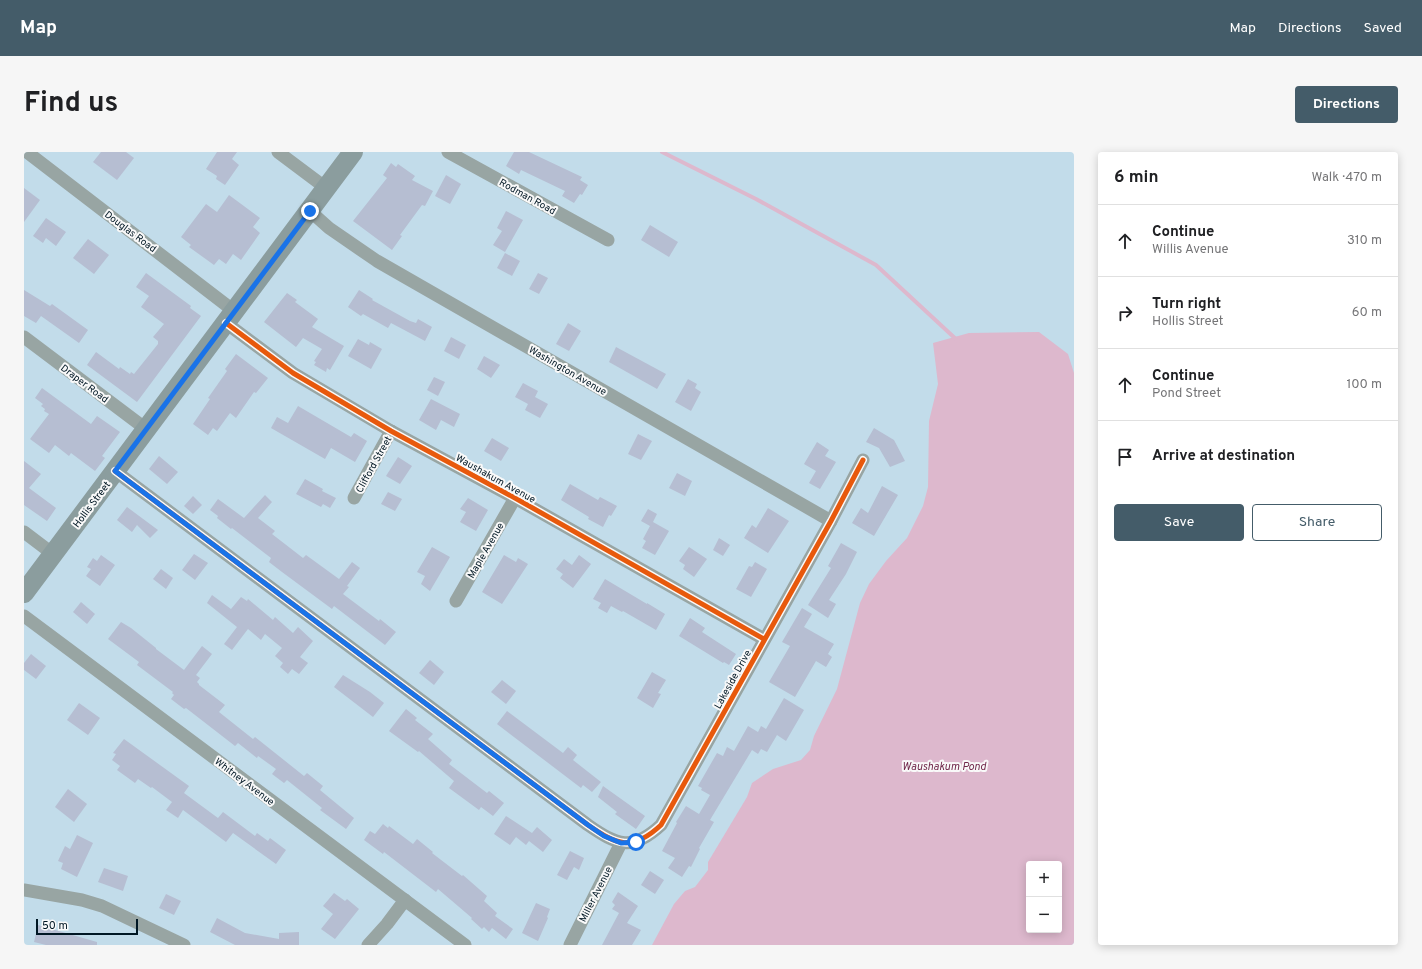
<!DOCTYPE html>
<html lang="en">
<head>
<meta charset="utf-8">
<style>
	:root { --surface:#fff; --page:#f6f6f6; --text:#202124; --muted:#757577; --line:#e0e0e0; --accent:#445c69 }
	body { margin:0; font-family:Overpass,sans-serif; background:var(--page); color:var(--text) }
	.controls { position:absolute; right:12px; bottom:12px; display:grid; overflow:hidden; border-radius:4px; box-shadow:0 2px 10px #0003 }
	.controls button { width:36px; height:36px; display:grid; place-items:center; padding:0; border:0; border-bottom:1px solid var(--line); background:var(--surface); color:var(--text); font:20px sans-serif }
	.scale { position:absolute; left:12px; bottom:10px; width:102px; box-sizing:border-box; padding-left:4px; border:2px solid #001724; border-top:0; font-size:11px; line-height:14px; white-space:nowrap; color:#001724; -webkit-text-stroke:3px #f9f9f9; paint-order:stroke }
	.stop { position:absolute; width:12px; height:12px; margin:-9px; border:3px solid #1a73e8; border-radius:50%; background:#fff }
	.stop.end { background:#1a73e8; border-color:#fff; box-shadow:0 1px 4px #0008 }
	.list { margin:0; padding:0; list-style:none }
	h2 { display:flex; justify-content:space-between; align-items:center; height:52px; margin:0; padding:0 16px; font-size:17px }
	h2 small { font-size:13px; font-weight:400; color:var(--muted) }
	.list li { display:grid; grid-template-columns:26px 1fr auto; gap:12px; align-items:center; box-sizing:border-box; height:72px; padding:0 16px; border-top:1px solid var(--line) }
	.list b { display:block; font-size:15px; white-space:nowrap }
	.list p { margin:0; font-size:13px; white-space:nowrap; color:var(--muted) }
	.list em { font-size:13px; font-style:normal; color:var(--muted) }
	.actions { display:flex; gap:8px; padding:12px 16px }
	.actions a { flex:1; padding:9px 0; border:1px solid var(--accent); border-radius:4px; text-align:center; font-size:14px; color:var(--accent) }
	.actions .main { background:var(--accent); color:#fff }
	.icon { flex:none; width:22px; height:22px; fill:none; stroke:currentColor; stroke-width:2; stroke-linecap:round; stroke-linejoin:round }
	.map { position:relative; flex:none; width:1050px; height:793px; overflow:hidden; border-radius:4px }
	header { display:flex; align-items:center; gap:24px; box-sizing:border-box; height:56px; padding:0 20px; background:var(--accent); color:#fff }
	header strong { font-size:19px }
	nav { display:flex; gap:22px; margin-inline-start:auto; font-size:14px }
	.intro { display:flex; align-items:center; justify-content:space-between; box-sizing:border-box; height:96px; padding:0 24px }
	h1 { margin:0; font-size:28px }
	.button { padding:10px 18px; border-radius:4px; background:var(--accent); color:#fff; font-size:14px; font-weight:700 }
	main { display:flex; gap:24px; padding:0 24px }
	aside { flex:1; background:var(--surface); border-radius:4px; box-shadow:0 2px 10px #0003 }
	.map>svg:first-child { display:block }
</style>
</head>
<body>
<header>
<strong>Map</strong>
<nav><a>Map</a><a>Directions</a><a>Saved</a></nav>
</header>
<div class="intro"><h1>Find us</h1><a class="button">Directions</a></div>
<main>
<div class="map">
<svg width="1050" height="793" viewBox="0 0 1050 793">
	<rect width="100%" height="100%" fill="#c2dcea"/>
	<path fill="#ddb8cd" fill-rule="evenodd" d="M1015,180L1044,202L1050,221V793H628L650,752L661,739L671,735L684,718V710L723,645L728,631L749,617L777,608L786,598L790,584L813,537L836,451L845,432L862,409L883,386L899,354L904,335L905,269L914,232L909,191L945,181ZM1005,712H1035V778H1005Z"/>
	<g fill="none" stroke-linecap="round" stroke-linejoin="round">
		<polyline stroke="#ddb8cd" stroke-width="4" points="638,0 732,47 852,113 934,189"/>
	</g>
	<g fill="#b6bed2">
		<polygon points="77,0 102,0 110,6 93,28 69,10"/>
		<polygon points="193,0 213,0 208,7 215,13 201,33 192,27 193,24 182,17"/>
		<polygon points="490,0 505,0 558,25 556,28 564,33 558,43 556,42 550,51 538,44 541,39 497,18 495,22 482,14"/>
		<polygon points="367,11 372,15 374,12 391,24 388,28 409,39 401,54 398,53 376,83 378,84 368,98 329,69 363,26 359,23"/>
		<polygon points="422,23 437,32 426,52 411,44"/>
		<polygon points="0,36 16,48 0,70"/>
		<polygon points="205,43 236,66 229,75 236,81 217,108 209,102 202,112 195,107 190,113 165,95 167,93 157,85 182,52 193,60"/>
		<polygon points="482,59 499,68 481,100 469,93 478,79 473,76"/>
		<polygon points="22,66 42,80 32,94 22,86 19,91 9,84"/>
		<polygon points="626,73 654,90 645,105 617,88"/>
		<polygon points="64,87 85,103 70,122 49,106"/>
		<polygon points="481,101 496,109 488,124 473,116"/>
		<polygon points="122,121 167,154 166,156 177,164 113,250 63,213 72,200 95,217 96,215 106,222 107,220 110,222 134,192 134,189 129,185 140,172 117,155 125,144 112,135"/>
		<polygon points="514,121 524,126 515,142 505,137"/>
		<polygon points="0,138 26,154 28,152 64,178 55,191 17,164 12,171 0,164"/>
		<polygon points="335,138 349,147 348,148 386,169 392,171 394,167 408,175 401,189 367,171 364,176 339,162 337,164 324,155"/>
		<polygon points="263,141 273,148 271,150 294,167 288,175 320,194 306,218 303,216 302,220 290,213 292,210 290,209 298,197 279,186 272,195 240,170"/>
		<polygon points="544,171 557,179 545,199 532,192"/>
		<polygon points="427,185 442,193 435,207 420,199"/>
		<polygon points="334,187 345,193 346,190 358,197 347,217 324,204"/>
		<polygon points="592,195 642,222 633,237 585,210"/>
		<polygon points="212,202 244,226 232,241 230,240 212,266 206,261 193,279 189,276 184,283 169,272 186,247 184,246 203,219 201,217"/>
		<polygon points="460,204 476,213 467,226 453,217"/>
		<polygon points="410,225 421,230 414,244 403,238"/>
		<polygon points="664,227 673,232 671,236 677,240 667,259 651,250"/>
		<polygon points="499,231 514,239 511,245 524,252 516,266 501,258 504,252 491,245"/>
		<polygon points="18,236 67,272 73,264 96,280 78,304 81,306 71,319 47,301 45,304 31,293 25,301 6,287 25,262 20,259 21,257 17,254 19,252 11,246"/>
		<polygon points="407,247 436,262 430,275 417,268 412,278 395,268"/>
		<polygon points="274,254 327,285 330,281 343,289 331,310 307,296 301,307 247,276 253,265 264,271"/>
		<polygon points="850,276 870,288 881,309 866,315 855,296 842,290"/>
		<polygon points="614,282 628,289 617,308 604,302"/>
		<polygon points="468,286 485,296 477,309 460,299"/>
		<polygon points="793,290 805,298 801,304 812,310 796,337 785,331 792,319 780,312"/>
		<polygon points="135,304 154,320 143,332 125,317"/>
		<polygon points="374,305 388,314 376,332 362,324"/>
		<polygon points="0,309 17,322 5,336 32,356 23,369 0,353"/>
		<polygon points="653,321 668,329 661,344 645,336"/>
		<polygon points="281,327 299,337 298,339 312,346 306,356 299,352 297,355 272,342"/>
		<polygon points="546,332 574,348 576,345 593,354 587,364 585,363 579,375 564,367 565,365 537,348"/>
		<polygon points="858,334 874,343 850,384 828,371 837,356 844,361"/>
		<polygon points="364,340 378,347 371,359 357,352"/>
		<polygon points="241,343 248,350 234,366 251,379 248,382 279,406 282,403 315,427 328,410 336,416 323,434 325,435 319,442 355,469 356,467 372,480 361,493 310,454 308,457 258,420 245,410 247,406 208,376 207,377 193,366 194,364 186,358 194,347 220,366"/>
		<polygon points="169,344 178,353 169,362 160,354"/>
		<polygon points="444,346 464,358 452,379 436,370 442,360 436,357"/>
		<polygon points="103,355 134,378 126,386 113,373 108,380 93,368"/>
		<polygon points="744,356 765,369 744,401 720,386 728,373 732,376"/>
		<polygon points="624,357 633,362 629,370 645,379 631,403 618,396 622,389 619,387 626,374 617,369"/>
		<polygon points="695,386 706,393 699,404 689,398"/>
		<polygon points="817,391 833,400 822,422 805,448 812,452 804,466 784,453 807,416 804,414"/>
		<polygon points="408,395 426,405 406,439 397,432 401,424 393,420"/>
		<polygon points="665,395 683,407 670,425 659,417 661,413 655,409"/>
		<polygon points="170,402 184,411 171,428 158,418"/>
		<polygon points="77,403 91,413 76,434 62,424 67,417 63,415 69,406 73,409"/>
		<polygon points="480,403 492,410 494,406 504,412 478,452 458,440"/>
		<polygon points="555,403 567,412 549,436 536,426 539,422 532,417 540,407 548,413"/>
		<polygon points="731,410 743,417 727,445 712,437 725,414 728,415"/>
		<polygon points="137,417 149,426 142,437 129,427"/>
		<polygon points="581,427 623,452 623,451 641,462 632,478 599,459 598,460 587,454 583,461 574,456 577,451 569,447"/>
		<polygon points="188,443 207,457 217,445 223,449 224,447 249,468 251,465 269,481 274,475 289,489 276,505 284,511 275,522 268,517 264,522 256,515 259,511 251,504 258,496 241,482 237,488 224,477 208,498 200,492 213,475 183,451"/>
		<polygon points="57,450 71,462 63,472 49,460"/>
		<polygon points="778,456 788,462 780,475 810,492 804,502 808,505 802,515 792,509 771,545 745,530 766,494 758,490"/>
		<polygon points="666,466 681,476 678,480 712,502 705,513 700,510 699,511 655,484"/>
		<polygon points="97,470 107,476 132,496 132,497 160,518 178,494 188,502 172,523 176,526 173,530 175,532 175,533 201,553 195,560 229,587 231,585 280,624 283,621 299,634 296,638 330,666 322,677 296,658 298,656 263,628 260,631 248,622 252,617 234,604 233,606 214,591 211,594 162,556 160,557 147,547 150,543 148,541 149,540 113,513 115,510 84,487"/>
		<polygon points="7,502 22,514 12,527 0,518 0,511"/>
		<polygon points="406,508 420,520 410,533 395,521"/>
		<polygon points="628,520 642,528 634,541 637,542 629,556 613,546"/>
		<polygon points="319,523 346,540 360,551 349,565 310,535"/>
		<polygon points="478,528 492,539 482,552 467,540"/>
		<polygon points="760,546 780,558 762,589 753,583 743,600 737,597 734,602 728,598 686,668 690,670 675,696 676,697 667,715 665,714 658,725 644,716 651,706 638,699 653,671 652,670 662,654 675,662 686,643 677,638 678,636 674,634 693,601 699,604 703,595 710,599 724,574 734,580 737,574 742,577"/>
		<polygon points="55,551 76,566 64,583 43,568"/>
		<polygon points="382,557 393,566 391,568 409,582 404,587 428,608 425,612 463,641 465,639 480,651 469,664 457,655 455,658 425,636 430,629 395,599 394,600 365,579"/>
		<polygon points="483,559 539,601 544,595 553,603 549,608 577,630 568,640 559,633 557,636 473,572"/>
		<polygon points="100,587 165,634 160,641 194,666 199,660 231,684 233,681 244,689 246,686 262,698 252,712 209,681 202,690 159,658 154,666 142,658 148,650 128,635 127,636 114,627 111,631 93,618 96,614 88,608 92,602 89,601"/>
		<polygon points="579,634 621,664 612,677 591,662 593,660 574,645"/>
		<polygon points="44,637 63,652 50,670 31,655"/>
		<polygon points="482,664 508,681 513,675 528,688 519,700 505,689 502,693 492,685 486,693 470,682"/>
		<polygon points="359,672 364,676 365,674 389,692 393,687 409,700 408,701 438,724 439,723 463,744 460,749 473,761 471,764 489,777 482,787 468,776 465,780 460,775 458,777 447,767 448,766 414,737 412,740 360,700 359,702 340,688 346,679 351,682"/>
		<polygon points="53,683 69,691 53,725 37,717 39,711 34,709 41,694 46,697"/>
		<polygon points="546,699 560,706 555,718 550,715 543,728 533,723"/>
		<polygon points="80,716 104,724 99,739 74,730"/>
		<polygon points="626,719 640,728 631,742 617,733"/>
		<polygon points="594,740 614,754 603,771 617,778 608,793 578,793 595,761 588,757 591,753 588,750"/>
		<polygon points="310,741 321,749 323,747 335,757 311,787 297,777 309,762 299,754"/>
		<polygon points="142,742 157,749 150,763 135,756"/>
		<polygon points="512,751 526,757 523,765 524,766 514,789 498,781"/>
		<polygon points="193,766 221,781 255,787 255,781 275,780 275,793 211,793 186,780"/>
		<polygon points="14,773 73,790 73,793 22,793 10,790"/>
	</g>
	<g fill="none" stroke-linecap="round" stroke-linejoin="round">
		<g stroke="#98a5a3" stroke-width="13">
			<polyline points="3,0 210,159"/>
			<polyline points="254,0 302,36"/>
			<polyline points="424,0 584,88"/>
			<polyline points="286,59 305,76 353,109 807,369"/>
			<polyline points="202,171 269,221 367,279 491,346 740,487"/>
			<polyline points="0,185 122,277"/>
			<path d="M91,319L564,673C593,693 608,700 637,673L807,369L839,308"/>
			<polyline points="330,346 367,279"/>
			<polyline points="0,380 29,402"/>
			<polyline points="432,449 491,346"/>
			<polyline points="0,464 441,793"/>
			<polyline points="0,738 58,748 78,754 160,793"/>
			<polyline points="344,793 363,772 381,748"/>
			<polyline points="546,793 597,691"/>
		</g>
		<polyline stroke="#8b9d9e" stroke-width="20" points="0,441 329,0"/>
		<defs>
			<g id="cycleway">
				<polyline points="202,171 269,221 367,279 491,346 740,487"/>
				<path d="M91,319L564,673C593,693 608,700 637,673L807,369L839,308"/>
			</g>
		</defs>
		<use href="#cycleway" stroke="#f9f9f9" stroke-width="8"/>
		<use href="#cycleway" stroke="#e8590c" stroke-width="5"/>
	</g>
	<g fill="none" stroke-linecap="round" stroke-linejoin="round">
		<polyline stroke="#1a73e8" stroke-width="5" points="286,59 91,319 564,673 580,684 597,691 612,690"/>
	</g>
	<g text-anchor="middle" stroke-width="4" stroke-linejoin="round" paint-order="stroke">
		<g font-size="10" fill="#001724" stroke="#f9f9f9">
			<text transform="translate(504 44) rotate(29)" y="4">Rodman Road</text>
			<text transform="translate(107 79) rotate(37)" y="4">Douglas Road</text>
			<text transform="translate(544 218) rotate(30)" y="4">Washington Avenue</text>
			<text transform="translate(61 231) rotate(37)" y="4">Draper Road</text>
			<text transform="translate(349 312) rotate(-61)" y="4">Clifford Street</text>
			<text transform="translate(472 326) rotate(29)" y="4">Waushakum Avenue</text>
			<text transform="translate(67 352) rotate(-53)" y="4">Hollis Street</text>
			<text transform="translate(461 398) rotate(-60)" y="4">Maple Avenue</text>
			<text transform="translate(708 527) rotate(-61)" y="4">Lakeside Drive</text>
			<text transform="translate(221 629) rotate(37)" y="4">Whitney Avenue</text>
			<text transform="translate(571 742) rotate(-63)" y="4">Miller Avenue</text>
		</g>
		<g font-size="11" font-style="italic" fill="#71284b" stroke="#f9f9f9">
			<text x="920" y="618">Waushakum Pond</text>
		</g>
	</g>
</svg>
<div class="controls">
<button>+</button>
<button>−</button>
</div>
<div class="scale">50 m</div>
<div class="stop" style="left:612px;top:690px"></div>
<div class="stop end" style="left:286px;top:59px"></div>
</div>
<aside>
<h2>6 min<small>Walk · 470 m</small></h2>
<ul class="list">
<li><svg class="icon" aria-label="ahead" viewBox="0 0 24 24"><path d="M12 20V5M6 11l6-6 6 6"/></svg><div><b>Continue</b><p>Willis Avenue</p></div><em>310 m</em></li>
<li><svg class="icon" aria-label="right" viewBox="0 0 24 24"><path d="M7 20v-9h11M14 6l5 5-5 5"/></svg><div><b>Turn right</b><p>Hollis Street</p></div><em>60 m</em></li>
<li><svg class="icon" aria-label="ahead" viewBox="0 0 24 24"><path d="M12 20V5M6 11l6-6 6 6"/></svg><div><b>Continue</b><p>Pond Street</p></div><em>100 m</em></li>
<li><svg class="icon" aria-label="arrive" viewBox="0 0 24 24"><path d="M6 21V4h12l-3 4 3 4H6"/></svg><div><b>Arrive at destination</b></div></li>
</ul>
<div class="actions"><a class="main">Save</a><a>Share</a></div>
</aside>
</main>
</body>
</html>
